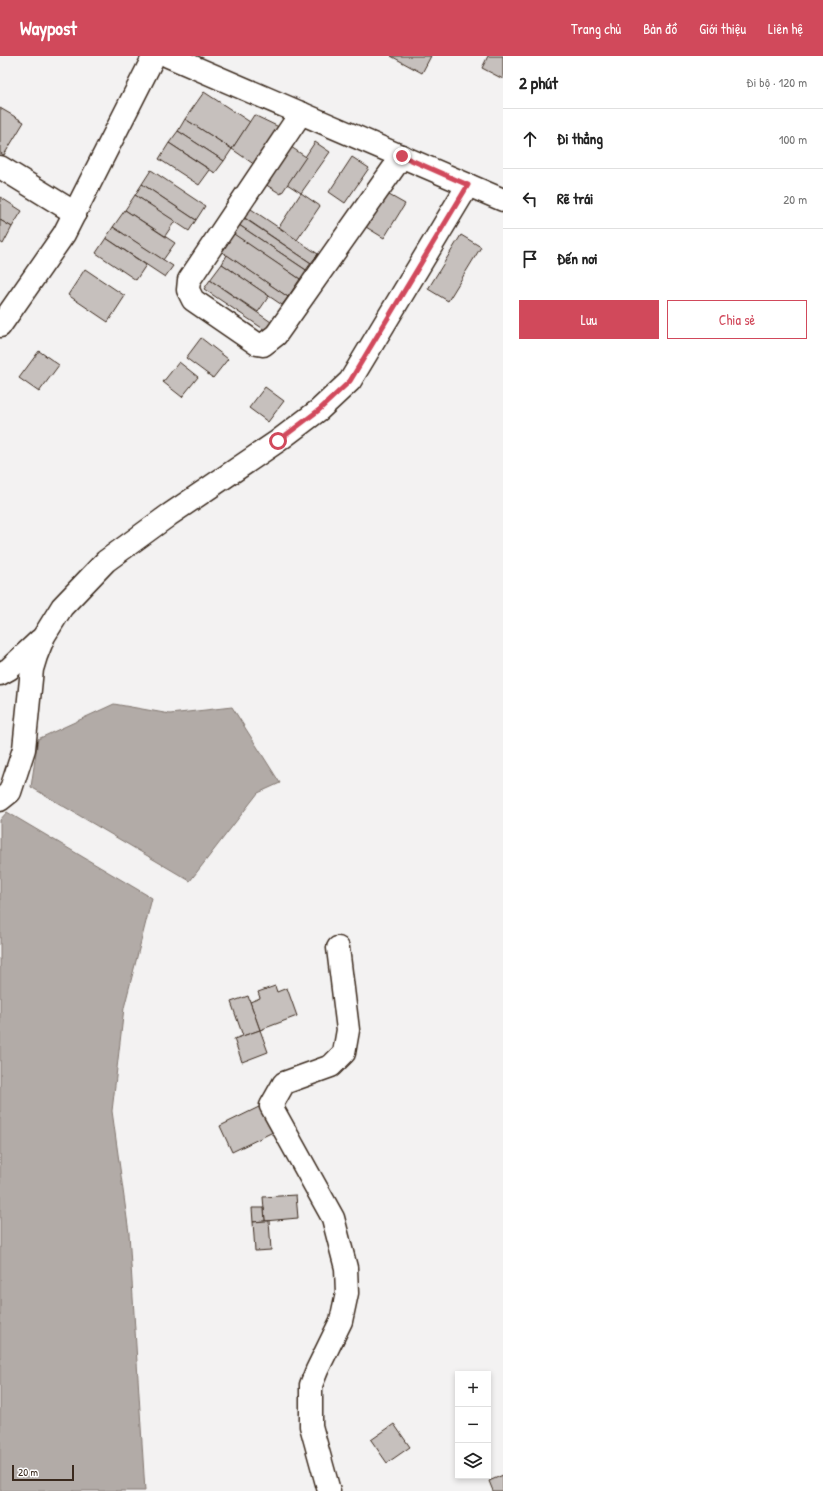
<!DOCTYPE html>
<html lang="vi">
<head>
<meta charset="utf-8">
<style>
	:root { --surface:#fff; --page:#f6f6f6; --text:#222; --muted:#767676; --line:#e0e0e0; --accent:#d1495b }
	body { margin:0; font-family:"Patrick Hand",sans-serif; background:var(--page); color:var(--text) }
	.controls { position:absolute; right:12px; bottom:12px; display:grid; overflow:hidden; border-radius:0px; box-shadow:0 2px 6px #0003 }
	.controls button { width:36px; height:36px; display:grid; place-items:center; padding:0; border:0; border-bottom:1px solid var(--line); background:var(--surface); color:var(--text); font:20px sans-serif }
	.scale { position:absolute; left:12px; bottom:10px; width:62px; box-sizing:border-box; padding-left:4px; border:2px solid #3b2a1e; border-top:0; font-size:11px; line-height:14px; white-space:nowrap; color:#3b2a1e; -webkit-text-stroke:3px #fff; paint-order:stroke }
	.stop { position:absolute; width:12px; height:12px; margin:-9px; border:3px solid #d1495b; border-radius:50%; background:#fff }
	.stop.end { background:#d1495b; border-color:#fff; box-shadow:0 1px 4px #0008 }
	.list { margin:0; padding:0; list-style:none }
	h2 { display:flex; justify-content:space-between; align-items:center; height:52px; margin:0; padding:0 16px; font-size:17px }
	h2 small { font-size:13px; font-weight:400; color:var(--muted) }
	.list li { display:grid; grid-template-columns:26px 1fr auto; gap:12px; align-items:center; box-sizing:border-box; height:60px; padding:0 16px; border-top:1px solid var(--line) }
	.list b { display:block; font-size:15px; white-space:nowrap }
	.list em { font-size:13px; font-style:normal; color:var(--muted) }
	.actions { display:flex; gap:8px; padding:12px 16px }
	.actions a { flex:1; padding:9px 0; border:1px solid var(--accent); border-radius:0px; text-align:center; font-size:14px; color:var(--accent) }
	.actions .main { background:var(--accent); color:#fff }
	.icon { flex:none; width:22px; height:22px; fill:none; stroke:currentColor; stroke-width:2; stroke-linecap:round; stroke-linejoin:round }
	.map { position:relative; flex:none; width:503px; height:1435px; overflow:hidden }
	header { display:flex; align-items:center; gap:24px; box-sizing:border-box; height:56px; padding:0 20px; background:var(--accent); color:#fff }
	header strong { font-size:19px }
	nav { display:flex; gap:22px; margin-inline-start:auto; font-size:14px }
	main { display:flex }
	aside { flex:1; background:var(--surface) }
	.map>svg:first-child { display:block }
</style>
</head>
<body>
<header>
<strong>Waypost</strong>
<nav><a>Trang chủ</a><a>Bản đồ</a><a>Giới thiệu</a><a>Liên hệ</a></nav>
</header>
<main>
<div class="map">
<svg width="503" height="1435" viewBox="0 0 503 1435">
	<rect width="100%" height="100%" fill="#f3f2f2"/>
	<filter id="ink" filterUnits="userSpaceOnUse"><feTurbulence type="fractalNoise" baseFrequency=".025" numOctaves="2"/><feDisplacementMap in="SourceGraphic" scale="8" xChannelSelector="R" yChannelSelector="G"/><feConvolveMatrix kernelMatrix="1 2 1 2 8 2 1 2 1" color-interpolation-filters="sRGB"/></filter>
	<g filter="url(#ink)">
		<g fill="#b2aba7" stroke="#827770">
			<polygon points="114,648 170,658 232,651 280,727 258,737 190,825 31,731 38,683"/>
			<polygon points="7,756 152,842 124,952 112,1055 129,1177 145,1435 0,1435 0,764"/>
		</g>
		<g fill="#c6c0bd" stroke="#3b2a1e">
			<polygon points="391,0 431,0 422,17"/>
			<polygon points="488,0 503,0 503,23 482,12"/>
			<polygon points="204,36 250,66 232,93 185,63"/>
			<polygon points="0,52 24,66 4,99 0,97"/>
			<polygon points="254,59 281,72 255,109 232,93"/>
			<polygon points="185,63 232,93 224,105 178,75"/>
			<polygon points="178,75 224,105 215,117 169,87"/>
			<polygon points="315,86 330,96 301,137 287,128"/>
			<polygon points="169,87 210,114 199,129 159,103"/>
			<polygon points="291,91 306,101 281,138 260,125"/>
			<polygon points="352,101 369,112 345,147 329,136"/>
			<polygon points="151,114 205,150 196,164 142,128"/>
			<polygon points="142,128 196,164 189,175 135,139"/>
			<polygon points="382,135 405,148 384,182 361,168"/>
			<polygon points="301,137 320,150 297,184 279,171"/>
			<polygon points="135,139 175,165 165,180 125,154"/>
			<polygon points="0,141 22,155 12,171 0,164"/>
			<polygon points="245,149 318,198 311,207 239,158"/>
			<polygon points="125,154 175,187 163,204 113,171"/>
			<polygon points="244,162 311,207 306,214 239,169"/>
			<polygon points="0,164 12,171 3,188 0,186"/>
			<polygon points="239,169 306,214 300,223 233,178"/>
			<polygon points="113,171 173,210 165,221 106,182"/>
			<polygon points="228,174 300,223 288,241 216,192"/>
			<polygon points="461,179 481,191 448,245 428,233"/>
			<polygon points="106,182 146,209 136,224 96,197"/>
			<polygon points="227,199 288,241 282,249 222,208"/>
			<polygon points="222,208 269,240 258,256 210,224"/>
			<polygon points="85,213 125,240 108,266 68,239"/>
			<polygon points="210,224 271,266 265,274 204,233"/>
			<polygon points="201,282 228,303 213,322 186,302"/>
			<polygon points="39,295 59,309 39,336 19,322"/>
			<polygon points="179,306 198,321 182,341 163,326"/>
			<polygon points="265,331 284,345 268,366 249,352"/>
			<polygon points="275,930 277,936 287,932 297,960 260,974 250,946 260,942 258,936"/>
			<polygon points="248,940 260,974 243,980 231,946"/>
			<polygon points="260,974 268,996 242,1006 234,983"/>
			<polygon points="261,1050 273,1076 232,1096 220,1070"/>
			<polygon points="296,1139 298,1162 265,1165 263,1141"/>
			<polygon points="252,1152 264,1152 265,1165 253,1166"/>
			<polygon points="265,1165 269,1165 271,1194 255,1195 253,1166"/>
			<polygon points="394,1368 410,1391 387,1407 371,1384"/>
			<polygon points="503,1419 503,1435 493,1435 489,1425"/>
		</g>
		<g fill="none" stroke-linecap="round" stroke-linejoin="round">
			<defs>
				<g id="minor">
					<polyline points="168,0 503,144"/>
					<polyline points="301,57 189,224 188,234 193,244 257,288 263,289 276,279 402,100"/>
					<polyline points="0,111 75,157"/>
					<polyline points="0,270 64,178 154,0"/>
					<polyline points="0,618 9,613 40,584"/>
					<polyline points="0,744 10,736 24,693 32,613 36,600 44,580 62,551 106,505 169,459 278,385 319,354 350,325 468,129"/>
					<polyline points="329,1435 311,1370 311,1329 317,1314 341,1265 347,1237 346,1212 333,1162 271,1050 284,1027 331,1010 344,997 348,974 338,892"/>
				</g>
			</defs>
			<use href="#minor" stroke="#3b2a1e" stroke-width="25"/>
			<use href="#minor" stroke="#fff" stroke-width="22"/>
		</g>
	</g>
	<g fill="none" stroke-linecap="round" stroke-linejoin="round" filter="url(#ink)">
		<polyline stroke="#d1495b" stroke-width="5" points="278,385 319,354 350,325 468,129 402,100"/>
	</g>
</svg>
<div class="controls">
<button>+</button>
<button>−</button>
<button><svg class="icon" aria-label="layers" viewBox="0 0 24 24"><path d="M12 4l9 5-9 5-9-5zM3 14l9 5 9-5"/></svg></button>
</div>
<div class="scale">20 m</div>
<div class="stop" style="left:278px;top:385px"></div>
<div class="stop end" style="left:402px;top:100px"></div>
</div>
<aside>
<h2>2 phút<small>Đi bộ · 120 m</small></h2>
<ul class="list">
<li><svg class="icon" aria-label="ahead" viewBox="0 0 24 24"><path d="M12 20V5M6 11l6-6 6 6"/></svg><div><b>Đi thẳng</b></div><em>100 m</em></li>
<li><svg class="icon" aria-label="left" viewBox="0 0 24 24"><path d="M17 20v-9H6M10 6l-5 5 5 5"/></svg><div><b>Rẽ trái</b></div><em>20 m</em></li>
<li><svg class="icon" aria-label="arrive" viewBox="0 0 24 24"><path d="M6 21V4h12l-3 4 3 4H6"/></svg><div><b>Đến nơi</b></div></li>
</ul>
<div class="actions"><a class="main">Lưu</a><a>Chia sẻ</a></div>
</aside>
</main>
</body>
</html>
